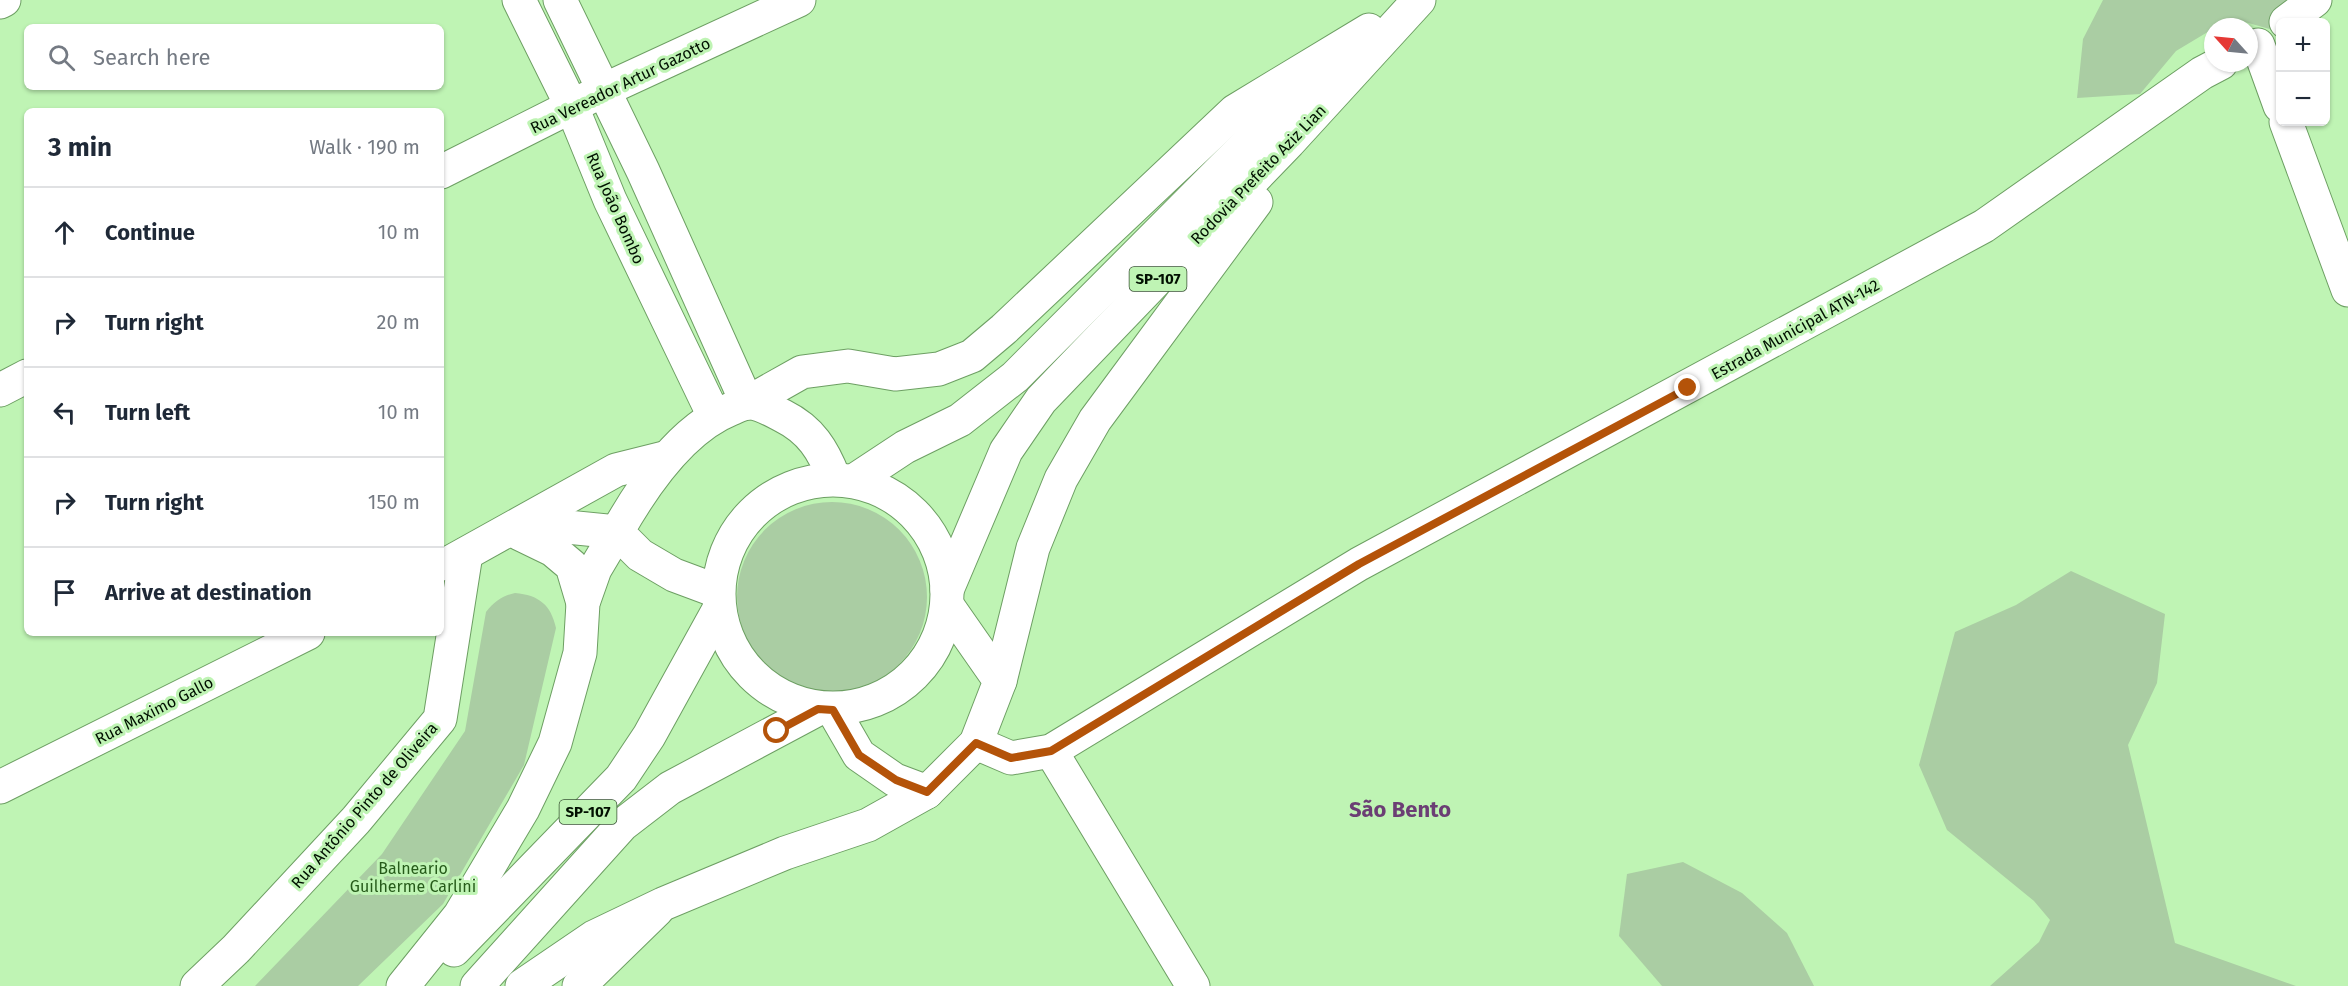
<!DOCTYPE html>
<html lang="en">
<head>
<meta charset="utf-8">
<style>
	:root { --surface:#fff; --page:#f2f2f3; --text:#1f2937; --muted:#747a83; --line:#e0e1e3 }
	body { margin:0; font-family:"Fira Sans",sans-serif; background:var(--page); color:var(--text) }
	.controls { position:absolute; right:18px; top:18px; display:grid; overflow:hidden; border-radius:9px; box-shadow:0 2px 4px #0004 }
	.controls button { width:54px; height:54px; display:grid; place-items:center; padding:0; border:0; border-bottom:2px solid var(--line); background:var(--surface); color:var(--text); font:30px sans-serif }
	.compass { position:absolute; left:2204px; top:18px; width:54px; height:54px; border-radius:50%; background:var(--surface); box-shadow:0 2px 4px #0004; rotate:297deg }
	.stop { position:absolute; width:18px; height:18px; margin:-14px; border:4px solid #b45309; border-radius:50%; background:#fff }
	.stop.end { background:#b45309; border-color:#fff; box-shadow:0 2px 6px #0008 }
	.list { margin:0; padding:0; list-style:none }
	h2 { display:flex; justify-content:space-between; align-items:center; height:78px; margin:0; padding:0 24px; font-size:26px }
	h2 small { font-size:20px; font-weight:400; color:var(--muted) }
	.list li { display:grid; grid-template-columns:39px 1fr auto; gap:18px; align-items:center; box-sizing:border-box; height:90px; padding:0 24px; border-top:2px solid var(--line) }
	.list b { display:block; font-size:22px; white-space:nowrap }
	.list em { font-size:20px; font-style:normal; color:var(--muted) }
	.icon { flex:none; width:33px; height:33px; fill:none; stroke:currentColor; stroke-width:2; stroke-linecap:round; stroke-linejoin:round }
	.map { position:relative; flex:none; width:2348px; height:986px; overflow:hidden }
	.search { position:absolute; background:var(--surface); box-shadow:0 2px 4px #0004; left:24px; top:24px; width:420px; height:66px; display:flex; align-items:center; gap:15px; box-sizing:border-box; padding:0 21px; border-radius:9px; color:var(--muted); font-size:22px }
	.panel { position:absolute; background:var(--surface); box-shadow:0 2px 4px #0004; left:24px; top:108px; width:420px; height:528px; border-radius:9px }
	.map>svg:first-child { display:block }
</style>
</head>
<body>
<div class="map">
<svg width="2348" height="986" viewBox="0 0 2348 986">
	<rect width="100%" height="100%" fill="#bff4b4"/>
	<g fill="#aacda3">
		<polygon points="2103,0 2312,0 2280,32 2231,18 2176,51 2140,94 2077,98 2083,39"/>
		<circle cx="832" cy="597" r="95"/>
		<polygon points="2071,571 2165,614 2157,683 2128,745 2175,943 2296,986 1990,986 2039,942 2050,920 2034,901 1947,830 1919,765 1955,632 2016,605"/>
		<path d="M515,593C539,595 551,605 556,628L524,765L443,904L358,986H255L382,854L465,731L486,612C495,601 502,596 515,593Z"/>
		<polygon points="1683,862 1742,893 1787,933 1814,986 1662,986 1619,936 1627,874"/>
	</g>
	<g fill="none" stroke-linecap="round" stroke-linejoin="round">
		<defs>
			<g id="minor">
				<polyline points="519,0 572,107 610,200 714,416"/>
				<polyline points="560,0 643,171 747,403"/>
				<polyline points="0,2 4,0"/>
				<polyline points="2286,22 2315,0"/>
				<polyline points="2258,45 2280,106"/>
				<polyline points="2286,122 2348,290"/>
				<polyline points="441,172 604,90 799,0"/>
				<polyline points="0,390 27,376"/>
				<polyline points="522,533 547,525 617,532"/>
				<polyline points="447,564 616,470 668,457"/>
				<path d="M717,591L674,575L640,555L617,532C643,486 681,429 731,409C736,407 743,403 749,403C760,403 773,411 783,416C811,430 823,450 834,478"/>
				<polyline points="833,710 859,755 895,780 927,792 976,743 1000,681 947,605"/>
				<polyline points="976,743 1011,758 1051,751 1359,564 1984,226 2202,73 2221,63"/>
				<polyline points="1051,751 1193,986"/>
				<polyline points="0,787 308,633"/>
				<polyline points="197,986 236,949 356,820 440,719 466,554"/>
				<polyline points="579,986 657,910"/>
			</g>
			<g id="major">
				<polyline points="747,403 802,372 848,366 895,374 939,369 972,356 1004,329 1235,111 1369,30"/>
				<circle cx="833" cy="594" r="114"/>
				<polyline points="855,480 905,447 960,420 1015,377 1264,127 1319,77"/>
				<polyline points="520,534 553,550 572,566 583,603"/>
				<polyline points="947,590 1006,451 1041,400 1289,142 1419,0"/>
				<polyline points="1000,681 1033,548 1061,479 1095,420 1256,202"/>
				<polyline points="454,950 621,778 649,736 718,611"/>
				<polyline points="403,986 460,915 523,809 555,743 580,653 583,603 595,569 617,532"/>
				<polyline points="477,986 622,825 670,788 818,709"/>
				<polyline points="522,986 594,937 663,904 785,853 868,825 927,792"/>
			</g>
		</defs>
		<use href="#minor" stroke="#6d9f63" stroke-width="35"/>
		<use href="#major" stroke="#6d9f63" stroke-width="35"/>
		<use href="#minor" stroke="#fff" stroke-width="33"/>
		<use href="#major" stroke="#fff" stroke-width="33"/>
	</g>
	<g fill="none" stroke-linecap="round" stroke-linejoin="round">
		<polyline stroke="#b45309" stroke-width="8" points="777,731 818,709 833,710 859,755 896,780 927,792 976,743 1011,758 1051,751 1359,564 1688,388"/>
	</g>
	<g text-anchor="middle" stroke-width="6" stroke-linejoin="round" paint-order="stroke">
		<g fill="#bff4b4" stroke="#3a5436" stroke-width="1.5">
			<rect x="1129.5" y="267" width="57" height="24" rx="4.5"/>
			<rect x="559.5" y="800" width="57" height="24" rx="4.5"/>
		</g>
		<g font-size="15" font-weight="bold" fill="#011000">
			<text x="1158" y="284">SP-107</text>
			<text x="588" y="817">SP-107</text>
		</g>
		<g font-size="16" fill="#011000" stroke="#bff4b4">
			<text transform="translate(620 85) rotate(-26)" y="6">Rua Vereador Artur Gazotto</text>
			<text transform="translate(1258 174) rotate(-46)" y="6">Rodovia Prefeito Aziz Lian</text>
			<text transform="translate(616 208) rotate(66)" y="6">Rua João Bombo</text>
			<text transform="translate(1795 329) rotate(-29)" y="6">Estrada Municipal ATN-142</text>
			<text transform="translate(154 710) rotate(-27)" y="6">Rua Maximo Gallo</text>
			<text transform="translate(364 805) rotate(-49)" y="6">Rua Antônio Pinto de Oliveira</text>
		</g>
		<g font-size="16" fill="#265b1a" stroke="#bff4b4">
			<text x="413" y="874">Balneario<tspan x="413" dy="18">Guilherme Carlini</tspan></text>
		</g>
		<g font-size="22" font-weight="bold" fill="#6b3e74" stroke="#bff4b4">
			<text x="1400" y="817">São Bento</text>
		</g>
	</g>
</svg>
<div class="controls">
<button>+</button>
<button>−</button>
</div>
<svg class="compass" viewBox="-18 -18 36 36"><path d="M0-13l5 13h-10z" fill="#e53935"/><path d="M0 13l5-13h-10z" fill="#747a83"/></svg>
<div class="stop" style="left:777px;top:731px"></div>
<div class="stop end" style="left:1688px;top:388px"></div>
<div class="search"><svg class="icon" aria-label="search" viewBox="0 0 24 24"><circle cx="10" cy="10" r="6"/><path d="M15 15l6 6"/></svg>Search here</div>
<section class="panel">
<h2>3 min<small>Walk · 190 m</small></h2>
<ul class="list">
<li><svg class="icon" aria-label="ahead" viewBox="0 0 24 24"><path d="M12 20V5M6 11l6-6 6 6"/></svg><div><b>Continue</b></div><em>10 m</em></li>
<li><svg class="icon" aria-label="right" viewBox="0 0 24 24"><path d="M7 20v-9h11M14 6l5 5-5 5"/></svg><div><b>Turn right</b></div><em>20 m</em></li>
<li><svg class="icon" aria-label="left" viewBox="0 0 24 24"><path d="M17 20v-9H6M10 6l-5 5 5 5"/></svg><div><b>Turn left</b></div><em>10 m</em></li>
<li><svg class="icon" aria-label="right" viewBox="0 0 24 24"><path d="M7 20v-9h11M14 6l5 5-5 5"/></svg><div><b>Turn right</b></div><em>150 m</em></li>
<li><svg class="icon" aria-label="arrive" viewBox="0 0 24 24"><path d="M6 21V4h12l-3 4 3 4H6"/></svg><div><b>Arrive at destination</b></div></li>
</ul>
</section>
</div>
</body>
</html>
